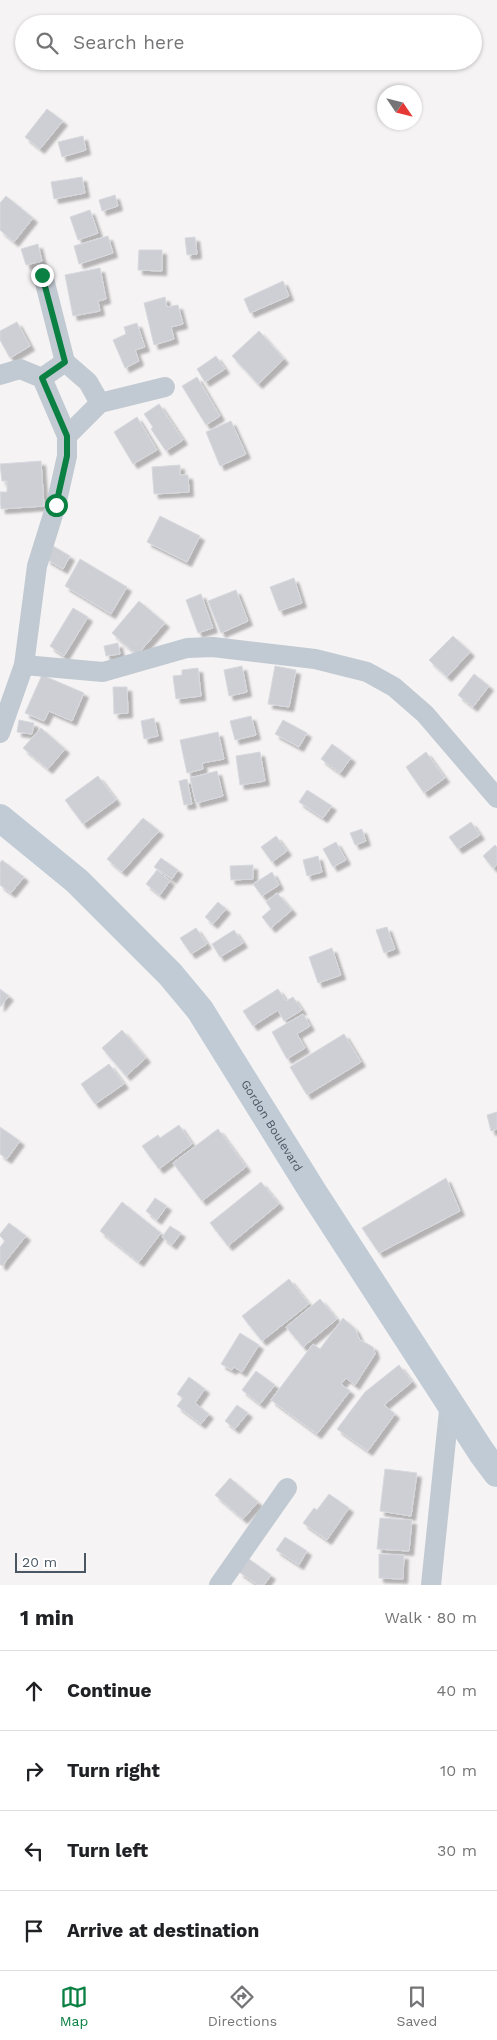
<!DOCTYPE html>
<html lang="en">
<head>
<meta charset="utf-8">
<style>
	:root { --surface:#fff; --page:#f6f6f6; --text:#202124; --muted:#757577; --line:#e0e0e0; --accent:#0b8043 }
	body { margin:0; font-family:"Work Sans",sans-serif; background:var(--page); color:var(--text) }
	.compass { position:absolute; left:377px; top:85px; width:45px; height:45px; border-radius:50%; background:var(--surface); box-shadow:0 1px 4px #0004; rotate:125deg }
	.scale { position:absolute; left:15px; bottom:12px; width:71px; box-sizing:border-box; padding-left:5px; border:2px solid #4a5661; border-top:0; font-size:14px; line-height:18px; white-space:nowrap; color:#4a5661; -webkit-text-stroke:4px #fff; paint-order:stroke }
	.stop { position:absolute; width:15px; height:15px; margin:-11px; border:4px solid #0b8043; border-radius:50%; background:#fff }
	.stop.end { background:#0b8043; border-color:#fff; box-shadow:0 1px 5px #0008 }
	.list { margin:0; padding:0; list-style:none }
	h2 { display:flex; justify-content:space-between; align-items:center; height:65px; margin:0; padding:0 20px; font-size:21px }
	h2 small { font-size:16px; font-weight:400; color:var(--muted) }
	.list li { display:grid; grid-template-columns:32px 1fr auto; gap:15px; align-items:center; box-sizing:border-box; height:80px; padding:0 20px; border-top:1px solid var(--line) }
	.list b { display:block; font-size:19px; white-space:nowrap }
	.list em { font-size:16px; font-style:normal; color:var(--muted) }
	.icon { flex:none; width:28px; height:28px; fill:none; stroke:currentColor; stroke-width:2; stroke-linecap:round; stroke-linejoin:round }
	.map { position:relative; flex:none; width:497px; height:1585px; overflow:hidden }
	.search { position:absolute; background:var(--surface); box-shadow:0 1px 4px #0004; left:15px; right:15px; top:15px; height:55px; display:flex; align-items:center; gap:12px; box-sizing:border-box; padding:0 18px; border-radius:28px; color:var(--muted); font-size:19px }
	.sheet { height:385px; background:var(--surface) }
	nav { display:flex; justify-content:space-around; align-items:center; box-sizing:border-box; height:70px; border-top:1px solid var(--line); background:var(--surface); font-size:14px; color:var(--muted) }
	nav a { display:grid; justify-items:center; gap:2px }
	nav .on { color:var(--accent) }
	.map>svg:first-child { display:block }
</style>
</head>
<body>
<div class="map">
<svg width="497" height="1585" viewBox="0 0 497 1585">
	<defs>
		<filter id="shadow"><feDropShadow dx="4.5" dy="4.5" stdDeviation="1" flood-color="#0004"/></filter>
	</defs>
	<rect width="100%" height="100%" fill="#f5f3f3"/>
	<g fill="#cdcfd5" stroke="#d7d9de" filter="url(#shadow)">
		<polygon points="47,109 63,121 40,149 25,137"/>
		<polygon points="83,136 86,150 62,157 58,142"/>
		<polygon points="82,177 85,193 54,199 51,182"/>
		<polygon points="115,195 118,206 102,211 99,200"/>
		<polygon points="6,196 33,218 14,242 0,230 0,203"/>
		<polygon points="90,210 98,233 78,240 70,217"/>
		<polygon points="108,236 113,253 79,264 74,246"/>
		<polygon points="195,237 197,254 187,255 185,238"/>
		<polygon points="38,244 42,261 26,265 21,249"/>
		<polygon points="139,250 162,250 162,271 138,270"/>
		<polygon points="100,268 106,299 98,301 100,311 73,316 65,275"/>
		<polygon points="283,281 289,296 250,313 244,299"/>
		<polygon points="165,297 167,307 178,305 183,324 171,327 174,339 154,345 144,303"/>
		<polygon points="17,322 30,346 10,358 0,340 0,331"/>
		<polygon points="137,323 145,347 135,350 139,361 125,368 113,340 126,334 124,327"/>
		<polygon points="259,331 284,359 258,384 232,356"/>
		<polygon points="216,356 225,369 205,382 197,369"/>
		<polygon points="197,377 220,416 206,425 182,386"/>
		<polygon points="159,404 183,440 166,451 151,429 153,427 144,414"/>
		<polygon points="137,417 157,450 133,464 114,432"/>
		<polygon points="231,421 246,454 220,466 206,432"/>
		<polygon points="41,461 44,506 1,509 0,492 7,492 7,481 2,481 0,464"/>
		<polygon points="180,465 180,475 188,475 189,492 154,494 152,467"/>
		<polygon points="160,516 200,536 187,562 147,542"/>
		<polygon points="53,546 70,556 63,569 46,559"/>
		<polygon points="80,559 127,587 111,614 65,586"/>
		<polygon points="294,578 302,603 279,611 270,587"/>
		<polygon points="236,590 248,621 221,633 208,601"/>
		<polygon points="201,594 213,628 198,633 186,600"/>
		<polygon points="139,601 165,623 137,655 112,633"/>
		<polygon points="73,608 88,617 64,656 50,646"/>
		<polygon points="453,636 470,652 447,677 429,660"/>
		<polygon points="118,643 120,654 106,656 104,646"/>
		<polygon points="242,666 247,692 229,696 224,670"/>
		<polygon points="275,666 296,670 289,707 268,704"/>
		<polygon points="198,668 201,696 176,699 173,676 182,675 182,670"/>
		<polygon points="474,674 489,686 473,707 458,695"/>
		<polygon points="42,675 84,693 72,721 49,711 44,721 25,713"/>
		<polygon points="113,687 127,687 128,713 114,714"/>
		<polygon points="251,716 256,735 235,740 230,721"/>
		<polygon points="154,718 158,736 144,739 141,721"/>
		<polygon points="19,720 34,723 32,734 17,732"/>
		<polygon points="283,720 307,733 299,747 275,734"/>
		<polygon points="41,728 65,749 48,769 23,748"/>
		<polygon points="218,732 224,759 202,763 203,769 187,773 180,740"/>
		<polygon points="332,744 351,758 340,773 321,759"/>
		<polygon points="260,752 265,781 240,785 236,756"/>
		<polygon points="426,752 445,778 424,793 406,767"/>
		<polygon points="217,771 223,796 196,803 190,778"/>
		<polygon points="98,776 116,800 83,824 65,800"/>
		<polygon points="187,779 192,804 184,805 179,781"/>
		<polygon points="307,790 332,806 323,818 299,802"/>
		<polygon points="143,818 159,831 122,872 107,859"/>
		<polygon points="471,822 480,835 458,849 449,837"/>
		<polygon points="362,829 366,841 355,845 350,833"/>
		<polygon points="276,836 287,851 272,862 261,847"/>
		<polygon points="336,842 346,860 333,867 323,849"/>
		<polygon points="495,845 497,847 497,865 493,868 483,856"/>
		<polygon points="318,856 322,872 307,876 303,860"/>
		<polygon points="161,858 178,870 172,879 154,867"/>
		<polygon points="2,860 24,877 11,893 0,885 0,863"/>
		<polygon points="253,865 253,879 231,880 230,866"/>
		<polygon points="157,870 170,881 160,895 146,884"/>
		<polygon points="272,872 279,885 262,896 253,884"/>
		<polygon points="277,893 292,910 271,928 262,917 271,909 266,902"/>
		<polygon points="218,902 226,909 213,924 205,917"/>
		<polygon points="387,927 395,949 384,953 376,930"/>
		<polygon points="196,928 207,944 191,954 180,938"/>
		<polygon points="234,930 243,943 220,957 212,944"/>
		<polygon points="332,948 341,975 318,983 309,957"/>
		<polygon points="0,989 9,996 0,1007"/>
		<polygon points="278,989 286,1001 293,997 302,1010 284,1021 278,1010 253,1026 243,1011"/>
		<polygon points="303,1014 310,1026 297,1034 305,1048 287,1059 272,1032"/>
		<polygon points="122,1030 146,1058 126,1076 102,1048"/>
		<polygon points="344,1034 361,1062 307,1095 290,1067"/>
		<polygon points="109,1064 124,1084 95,1104 81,1084"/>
		<polygon points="497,1112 497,1129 491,1131 487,1115"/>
		<polygon points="179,1125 192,1144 159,1169 142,1146 158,1135 160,1138"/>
		<polygon points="0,1127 20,1141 7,1159 0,1154"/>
		<polygon points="218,1129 246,1167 202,1201 173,1163"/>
		<polygon points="446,1178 460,1211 379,1253 362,1228"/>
		<polygon points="261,1182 279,1204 228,1246 210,1223"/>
		<polygon points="155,1198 167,1206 157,1220 146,1211"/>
		<polygon points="122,1202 161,1233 139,1262 100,1231"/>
		<polygon points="9,1223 26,1236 2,1266 0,1264 0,1247 5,1241 0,1236 0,1234"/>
		<polygon points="170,1226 181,1233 172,1245 162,1237"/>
		<polygon points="289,1279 309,1304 262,1341 242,1316"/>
		<polygon points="320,1299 337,1319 303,1347 286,1327"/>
		<polygon points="343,1318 355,1329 360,1340 373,1347 375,1354 355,1385 346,1378 341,1384 350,1391 317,1434 271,1400 313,1344 320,1349"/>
		<polygon points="240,1333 259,1345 242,1372 234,1367 232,1370 221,1364"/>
		<polygon points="399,1365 412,1382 384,1405 395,1414 368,1451 337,1429 365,1392"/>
		<polygon points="256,1371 275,1385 260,1404 242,1390"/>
		<polygon points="189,1377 205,1389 195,1403 209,1414 201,1424 177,1406 183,1398 177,1394"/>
		<polygon points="237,1405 248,1413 235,1429 225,1421"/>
		<polygon points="385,1469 417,1473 411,1516 380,1511"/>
		<polygon points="230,1478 258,1502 243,1519 215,1495"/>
		<polygon points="329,1494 349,1508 327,1540 303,1523 314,1508 317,1510"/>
		<polygon points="380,1518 412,1520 409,1551 377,1549"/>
		<polygon points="285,1537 307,1551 299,1565 276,1550"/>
		<polygon points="379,1554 404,1555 403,1579 379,1578"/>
		<polygon points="249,1559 271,1575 264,1585 258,1585 239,1572"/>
	</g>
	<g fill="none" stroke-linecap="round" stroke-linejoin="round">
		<g stroke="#c1cad2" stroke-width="20">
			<polyline points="65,362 88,382 100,403"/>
			<polyline points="0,375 20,369 42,378 67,436 67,456 56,505 37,566 24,665 0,733"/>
			<polyline points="42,378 65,362 43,275"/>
			<polyline points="67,436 100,403 165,387"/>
			<polyline points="24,665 103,672 187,648 213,647 315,659 367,672 394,687 425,714 497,798"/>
			<polyline points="219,1585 287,1488"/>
			<polyline points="431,1585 450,1401"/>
		</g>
		<path stroke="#c1cbd6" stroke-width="28" id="s1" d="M0,818L77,881L170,974L200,1010L313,1192L482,1453L497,1473"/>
	</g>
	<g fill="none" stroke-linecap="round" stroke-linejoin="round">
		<polyline stroke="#0b8043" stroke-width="6" points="42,275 65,362 42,378 67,436 67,456 56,505"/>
	</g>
	<g text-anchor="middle" stroke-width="4" stroke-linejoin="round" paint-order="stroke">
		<g font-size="12" fill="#4a5661" stroke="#fff">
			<text dy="4" stroke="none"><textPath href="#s1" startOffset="414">Gordon Boulevard</textPath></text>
		</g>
	</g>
</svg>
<svg class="compass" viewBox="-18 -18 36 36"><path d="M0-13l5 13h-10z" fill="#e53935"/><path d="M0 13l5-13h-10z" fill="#757577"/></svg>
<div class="scale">20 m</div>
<div class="stop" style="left:56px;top:505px"></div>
<div class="stop end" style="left:42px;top:275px"></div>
<div class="search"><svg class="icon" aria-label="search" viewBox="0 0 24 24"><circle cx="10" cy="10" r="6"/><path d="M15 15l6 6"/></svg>Search here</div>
</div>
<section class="sheet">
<h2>1 min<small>Walk · 80 m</small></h2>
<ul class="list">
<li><svg class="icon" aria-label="ahead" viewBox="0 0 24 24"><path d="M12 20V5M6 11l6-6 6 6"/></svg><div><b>Continue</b></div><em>40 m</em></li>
<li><svg class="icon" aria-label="right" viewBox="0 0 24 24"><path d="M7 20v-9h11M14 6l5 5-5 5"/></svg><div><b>Turn right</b></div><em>10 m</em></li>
<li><svg class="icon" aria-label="left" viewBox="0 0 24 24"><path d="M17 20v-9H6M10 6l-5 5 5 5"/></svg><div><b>Turn left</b></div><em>30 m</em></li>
<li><svg class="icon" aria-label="arrive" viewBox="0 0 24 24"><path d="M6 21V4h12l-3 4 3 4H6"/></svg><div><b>Arrive at destination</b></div></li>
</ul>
</section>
<nav>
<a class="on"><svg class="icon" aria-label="map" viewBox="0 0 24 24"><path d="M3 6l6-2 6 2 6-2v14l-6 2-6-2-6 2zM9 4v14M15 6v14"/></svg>Map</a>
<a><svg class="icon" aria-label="directions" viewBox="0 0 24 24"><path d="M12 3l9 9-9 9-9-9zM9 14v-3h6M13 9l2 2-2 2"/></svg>Directions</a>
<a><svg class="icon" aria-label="saved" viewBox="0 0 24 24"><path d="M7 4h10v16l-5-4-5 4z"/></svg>Saved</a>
</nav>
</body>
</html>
